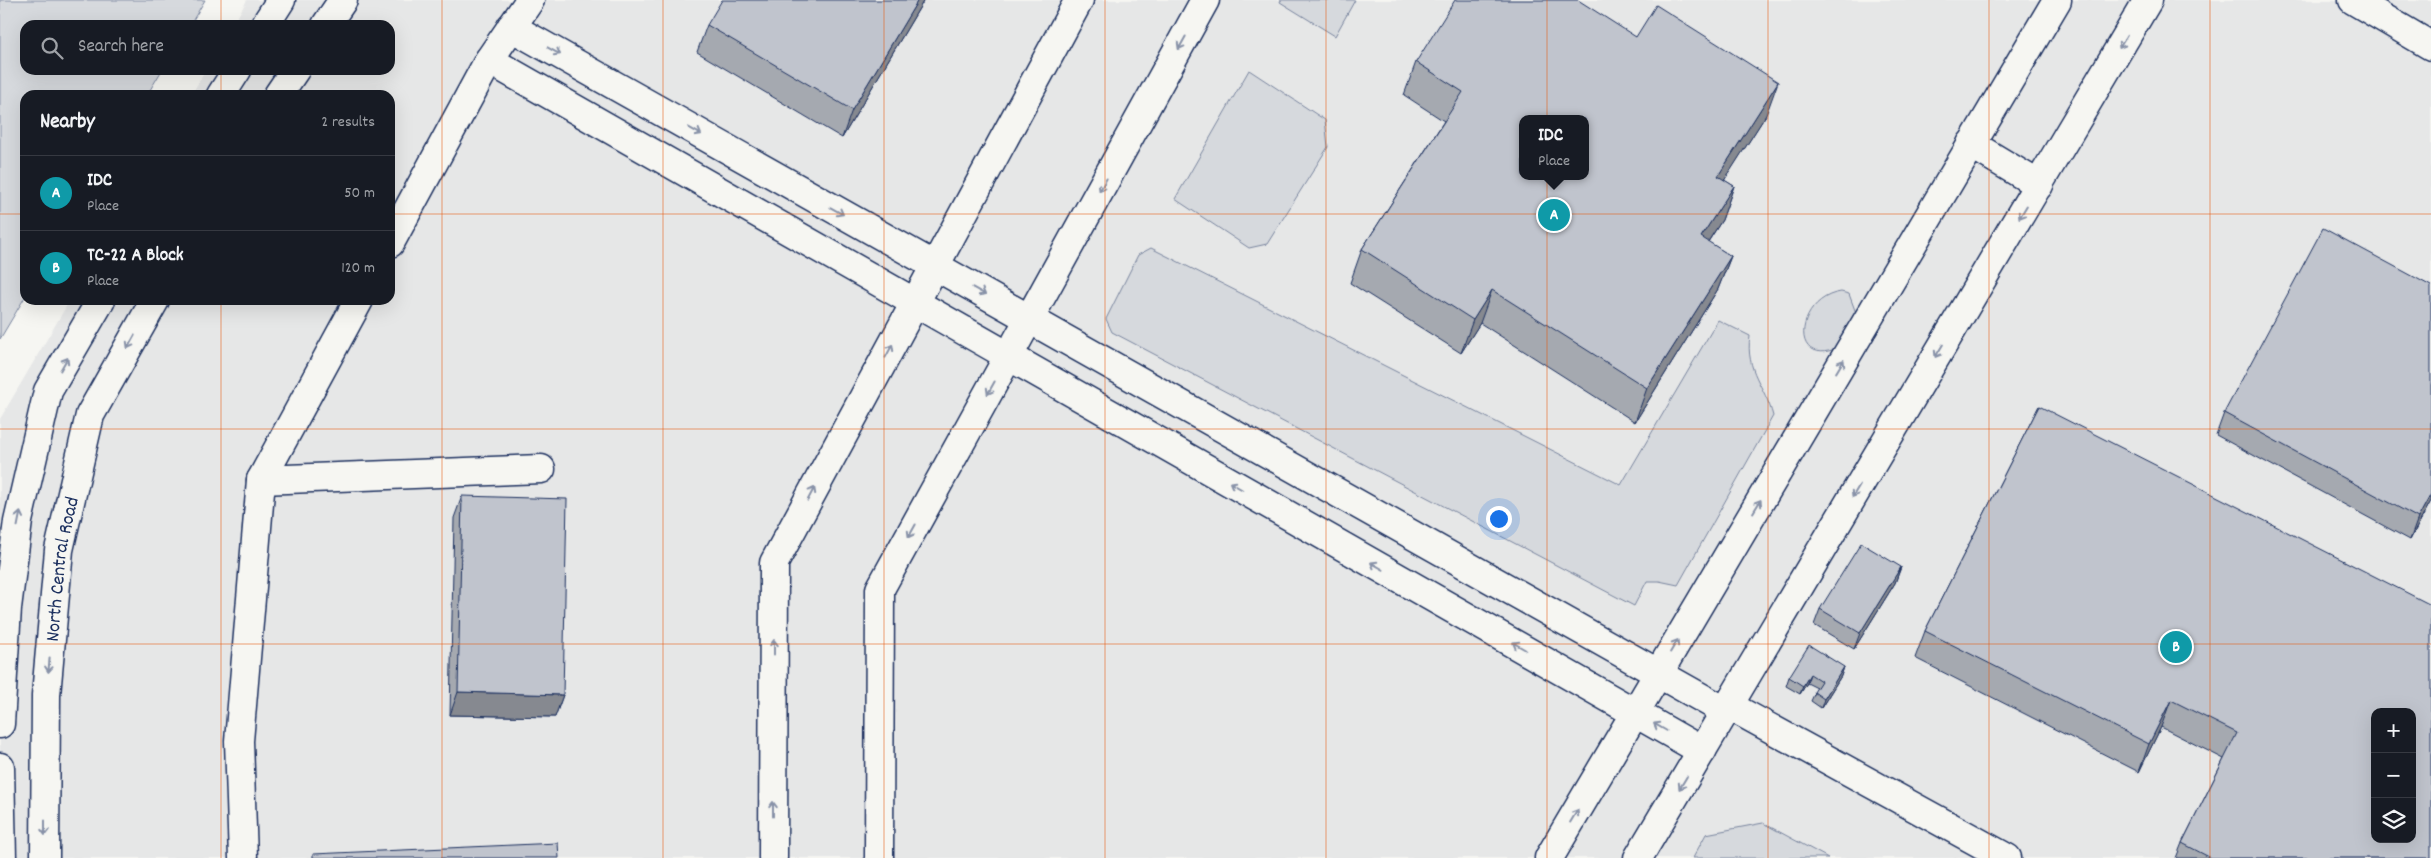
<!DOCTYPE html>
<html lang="en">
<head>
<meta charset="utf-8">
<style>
	:root { --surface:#171b24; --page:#20242c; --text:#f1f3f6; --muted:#9ea1a6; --line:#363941; --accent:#1f6fb2 }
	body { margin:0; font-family:Dekko,sans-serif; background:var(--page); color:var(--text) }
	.controls { position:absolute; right:15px; bottom:15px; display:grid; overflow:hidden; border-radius:10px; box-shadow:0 5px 20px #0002 }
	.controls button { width:45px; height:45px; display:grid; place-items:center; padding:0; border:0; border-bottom:1px solid var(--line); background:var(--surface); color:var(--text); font:25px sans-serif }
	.you { position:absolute; left:1498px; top:518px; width:18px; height:18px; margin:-12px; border:4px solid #fff; border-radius:50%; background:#1a73e8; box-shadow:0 0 0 8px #1a73e833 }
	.badge { display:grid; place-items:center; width:32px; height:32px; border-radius:50%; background:var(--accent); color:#fff; font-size:16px; font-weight:700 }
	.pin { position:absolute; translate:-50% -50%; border:2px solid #fff; box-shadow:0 1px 5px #0006 }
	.popup { position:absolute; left:1519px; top:115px; width:70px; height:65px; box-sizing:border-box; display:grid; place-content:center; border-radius:10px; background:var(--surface); filter:drop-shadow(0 1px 4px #0005); font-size:16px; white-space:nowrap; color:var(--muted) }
	.popup b { font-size:19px; color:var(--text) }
	.popup::after { content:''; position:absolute; left:50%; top:100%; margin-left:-10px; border:10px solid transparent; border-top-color:var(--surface) }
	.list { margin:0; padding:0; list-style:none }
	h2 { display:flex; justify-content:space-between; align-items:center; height:65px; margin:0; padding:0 20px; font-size:21px }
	h2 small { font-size:16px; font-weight:400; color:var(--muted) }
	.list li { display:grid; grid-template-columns:32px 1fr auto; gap:15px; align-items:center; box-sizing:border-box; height:75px; padding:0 20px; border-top:1px solid var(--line) }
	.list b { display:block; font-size:19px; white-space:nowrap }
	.list p { margin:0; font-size:16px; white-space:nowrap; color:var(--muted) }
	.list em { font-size:16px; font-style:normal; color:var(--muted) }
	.icon { flex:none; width:28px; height:28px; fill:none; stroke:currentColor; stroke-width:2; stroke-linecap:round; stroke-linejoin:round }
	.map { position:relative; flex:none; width:2431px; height:858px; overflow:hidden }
	.search { position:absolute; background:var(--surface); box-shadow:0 5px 20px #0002; left:20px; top:20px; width:375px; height:55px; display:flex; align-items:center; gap:12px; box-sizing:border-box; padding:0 18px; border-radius:15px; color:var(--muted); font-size:19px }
	.panel { position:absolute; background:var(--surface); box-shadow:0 5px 20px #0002; left:20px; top:90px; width:375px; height:215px; border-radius:15px }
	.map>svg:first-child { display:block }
</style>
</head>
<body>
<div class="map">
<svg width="2431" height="858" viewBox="0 0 2431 858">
	<rect width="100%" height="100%" fill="#f6f6f2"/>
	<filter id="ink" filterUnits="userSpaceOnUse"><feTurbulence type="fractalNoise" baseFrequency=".02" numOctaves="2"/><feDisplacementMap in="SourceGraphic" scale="10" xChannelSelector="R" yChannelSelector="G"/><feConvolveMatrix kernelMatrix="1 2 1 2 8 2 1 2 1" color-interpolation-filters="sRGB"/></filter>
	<g filter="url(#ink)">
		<path fill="#e6e7e7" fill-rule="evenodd" d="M247,0H2431V858H0V419L70,300H390V95H191L206,70H390V25H233ZM1523,119H1585V176H1523ZM2375,712H2412V839H2375Z"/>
		<g fill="#d6d9dd" stroke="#78849e">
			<polygon points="0,0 205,0 190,25 25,25 25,70 162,70 147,95 25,95 25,297 0,339"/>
			<polygon points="1281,0 1355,0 1335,36 1280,2"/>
			<polygon points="1249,70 1325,120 1328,147 1267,244 1249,248 1175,199"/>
			<path d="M1151,248L1621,485L1718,320L1750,336C1745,372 1765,385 1773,416L1678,585L1659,581H1647L1634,606L1112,332L1106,319L1138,255Z"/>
			<path d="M1841,292L1849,294L1856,313L1840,347C1788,371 1795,298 1841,292Z"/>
			<polygon points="1763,823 1828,858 1693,858 1706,834"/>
		</g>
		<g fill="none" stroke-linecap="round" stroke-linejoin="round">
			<defs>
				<g id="minor">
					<polyline points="2353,0 2431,46"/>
					<polyline points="511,27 1725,711"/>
					<polyline points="489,60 1702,751"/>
					<polyline points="1971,144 2039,185"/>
					<polyline points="390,243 489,60 530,0"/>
					<polyline points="261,480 541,469"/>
					<polyline points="1728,705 2007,858"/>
					<polyline points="243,858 239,741 261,480 359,300"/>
					<polyline points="773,858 774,563 1079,0"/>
					<polyline points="879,858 880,589 1205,0"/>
					<polyline points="1549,858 2057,0"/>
					<polyline points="1638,858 2148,0"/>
				</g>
				<g id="major">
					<polyline points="265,25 281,0"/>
					<polyline points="326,25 343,0"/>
					<polyline points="221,95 237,70"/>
					<polyline points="278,95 295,70"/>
					<polyline points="0,724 7,608 18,521 48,391 101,300"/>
					<polyline points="0,767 2,858"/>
					<path id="s1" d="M45,858L46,695L59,550L90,415L155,300"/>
				</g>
			</defs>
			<use href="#minor" stroke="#1b2f5e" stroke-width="31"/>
			<use href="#major" stroke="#1b2f5e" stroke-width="31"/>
			<use href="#minor" stroke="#f6f6f2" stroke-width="28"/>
			<use href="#major" stroke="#f6f6f2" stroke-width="28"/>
		</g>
		<g fill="#a5a9b0" stroke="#1b2f5e">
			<polygon points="924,0 842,138 697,52 707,25"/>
			<polygon points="1636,37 1766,115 1724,180 1734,186 1722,220 1708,242 1731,256 1718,289 1635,422 1480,323 1461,353 1350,283 1362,249 1444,121 1404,95 1416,62"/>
			<polygon points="2039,406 2431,858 2176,858 2182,843 2224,759 2161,727 2139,772 1915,658 1925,631"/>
			<polygon points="2224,413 2431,501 2410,540 2216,435"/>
			<polygon points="462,496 563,695 555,717 450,715 454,518"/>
			<polygon points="1901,567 1895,583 1854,649 1814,625 1820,609"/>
			<polygon points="1844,667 1841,676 1821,708 1811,701 1817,688 1807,683 1800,694 1786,686 1789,677"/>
		</g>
		<g fill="#868990" stroke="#1b2f5e">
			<polygon points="918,0 924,0 842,138 852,110"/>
			<polygon points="1778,82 1766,115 1706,209 1718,176"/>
			<polygon points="1734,186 1722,220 1689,271 1701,237"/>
			<polygon points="1731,256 1718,289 1635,422 1647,388"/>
			<polygon points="1492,290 1480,323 1461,353 1473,320"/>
			<polygon points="2431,494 2431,501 2410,540 2418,518"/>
			<polygon points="1901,567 1895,583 1854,649 1860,633"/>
			<polygon points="1844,667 1841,676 1821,708 1824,699"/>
			<polygon points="1810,674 1807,683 1800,694 1803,686"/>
			<polygon points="458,692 563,695 555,717 450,715"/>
			<polygon points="2171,700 2161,727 2139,772 2149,744"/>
		</g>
		<g fill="#c0c4cd" stroke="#1b2f5e" fill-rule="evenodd">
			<polygon points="722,0 918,0 852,110 707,25"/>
			<path d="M1455,0H1578L1636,37L1656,5L1778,82L1718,176L1734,186L1701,237L1731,256L1647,388L1492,290L1473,320L1362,249L1463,92L1416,62ZM1523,119H1585V176H1523Z"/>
			<polygon points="2323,228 2431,286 2431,494 2418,518 2224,413"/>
			<path d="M2039,406L2431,605V858H2211L2182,843L2237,733L2171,700L2149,744L1925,631ZM2375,712H2412V839H2375Z"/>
			<polygon points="462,496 567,499 563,695 458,692"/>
			<polygon points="1861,543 1901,567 1860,633 1820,609"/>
			<polygon points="1809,645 1844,667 1824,699 1814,692 1821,681 1810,674 1803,686 1789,677"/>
			<polygon points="558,843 559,858 313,858 313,854"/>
		</g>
		<defs><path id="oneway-shaft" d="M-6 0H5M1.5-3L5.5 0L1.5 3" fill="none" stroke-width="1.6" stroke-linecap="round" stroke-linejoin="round" transform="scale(1.25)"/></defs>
		<g stroke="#8892a8">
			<use href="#oneway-shaft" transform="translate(2123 42) rotate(121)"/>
			<use href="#oneway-shaft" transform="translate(1182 43) rotate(119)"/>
			<use href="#oneway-shaft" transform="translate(554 51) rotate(29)"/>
			<use href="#oneway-shaft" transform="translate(695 131) rotate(29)"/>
			<use href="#oneway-shaft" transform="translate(1103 185) rotate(119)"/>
			<use href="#oneway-shaft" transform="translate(837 211) rotate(29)"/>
			<use href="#oneway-shaft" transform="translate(2023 212) rotate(121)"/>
			<use href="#oneway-shaft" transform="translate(979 291) rotate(29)"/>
			<use href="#oneway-shaft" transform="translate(131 342) rotate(119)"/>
			<use href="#oneway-shaft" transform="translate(889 351) rotate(-62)"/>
			<use href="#oneway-shaft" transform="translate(1939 351) rotate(121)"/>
			<use href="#oneway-shaft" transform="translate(64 364) rotate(-60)"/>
			<use href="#oneway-shaft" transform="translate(1840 366) rotate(-59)"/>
			<use href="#oneway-shaft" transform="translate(991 388) rotate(119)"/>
			<use href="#oneway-shaft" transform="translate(1236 486) rotate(-150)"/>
			<use href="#oneway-shaft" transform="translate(1856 491) rotate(121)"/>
			<use href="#oneway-shaft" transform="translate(811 494) rotate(-62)"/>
			<use href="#oneway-shaft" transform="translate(1757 506) rotate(-59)"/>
			<use href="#oneway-shaft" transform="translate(19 519) rotate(-79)"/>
			<use href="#oneway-shaft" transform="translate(912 531) rotate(119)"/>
			<use href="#oneway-shaft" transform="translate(1377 566) rotate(-150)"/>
			<use href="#oneway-shaft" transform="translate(1519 646) rotate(-150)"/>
			<use href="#oneway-shaft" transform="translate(1674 646) rotate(-59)"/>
			<use href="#oneway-shaft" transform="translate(774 647) rotate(-90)"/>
			<use href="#oneway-shaft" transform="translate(49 665) rotate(95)"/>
			<use href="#oneway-shaft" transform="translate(1660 727) rotate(-150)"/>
			<use href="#oneway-shaft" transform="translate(1683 783) rotate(121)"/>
			<use href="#oneway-shaft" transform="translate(773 809) rotate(-90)"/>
			<use href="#oneway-shaft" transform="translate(1574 816) rotate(-59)"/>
			<use href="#oneway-shaft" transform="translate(45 828) rotate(90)"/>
		</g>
	</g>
	<path fill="none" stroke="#e8590c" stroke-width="1" stroke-opacity="0.55" d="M221,0V25M442,0V858M663,0V858M884,0V858M1105,0V858M1326,0V858M1547,0V858M1768,0V858M1989,0V858M2210,0V858M221,70V95M0,214H25M390,214H2431M221,300V858M0,429H2431M0,644H2431"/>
	<g text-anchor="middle" stroke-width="4" stroke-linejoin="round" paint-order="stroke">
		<g font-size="20" fill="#1b2f5e" stroke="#f6f6f2">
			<text dy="7" stroke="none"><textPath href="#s1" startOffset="290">North Central Road</textPath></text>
		</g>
	</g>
</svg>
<div class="controls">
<button>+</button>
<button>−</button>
<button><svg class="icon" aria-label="layers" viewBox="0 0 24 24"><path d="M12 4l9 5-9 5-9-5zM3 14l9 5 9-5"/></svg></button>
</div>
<div class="you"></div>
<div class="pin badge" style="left:1554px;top:215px;background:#0f9aa8">A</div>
<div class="popup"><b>IDC</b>Place</div>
<div class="pin badge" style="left:2176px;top:647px;background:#0f9aa8">B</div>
<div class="search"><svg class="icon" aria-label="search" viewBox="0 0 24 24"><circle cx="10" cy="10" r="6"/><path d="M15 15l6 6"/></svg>Search here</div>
<section class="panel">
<h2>Nearby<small>2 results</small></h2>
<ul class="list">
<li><span class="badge" style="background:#0f9aa8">A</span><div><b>IDC</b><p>Place</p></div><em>50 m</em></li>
<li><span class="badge" style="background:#0f9aa8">B</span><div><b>TC-22 A Block</b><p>Place</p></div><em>120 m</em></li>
</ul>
</section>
</div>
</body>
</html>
